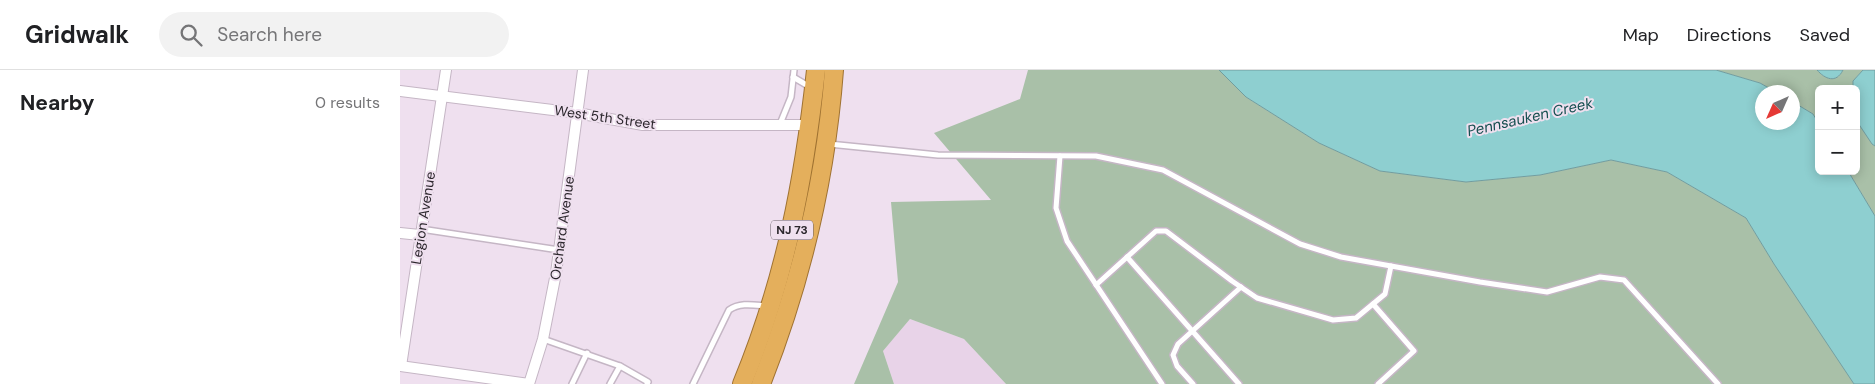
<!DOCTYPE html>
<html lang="en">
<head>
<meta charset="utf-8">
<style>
	:root { --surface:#fff; --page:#f2f2f2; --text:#202124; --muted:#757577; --line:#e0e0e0 }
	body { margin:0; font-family:"DM Sans",sans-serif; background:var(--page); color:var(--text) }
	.controls { position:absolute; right:15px; top:15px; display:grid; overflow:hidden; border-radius:8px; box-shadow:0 2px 12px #0003 }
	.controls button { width:45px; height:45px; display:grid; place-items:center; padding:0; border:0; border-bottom:1px solid var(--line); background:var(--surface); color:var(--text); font:25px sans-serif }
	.compass { position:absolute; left:1355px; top:15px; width:45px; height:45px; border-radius:50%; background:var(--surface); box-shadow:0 2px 12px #0003; rotate:225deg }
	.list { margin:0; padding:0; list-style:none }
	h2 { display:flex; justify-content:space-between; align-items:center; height:65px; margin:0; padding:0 20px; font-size:21px }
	h2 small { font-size:16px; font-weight:400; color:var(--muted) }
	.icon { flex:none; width:28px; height:28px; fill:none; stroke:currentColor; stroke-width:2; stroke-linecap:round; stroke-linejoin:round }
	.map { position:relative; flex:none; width:1475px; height:314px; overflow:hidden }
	header { display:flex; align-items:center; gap:30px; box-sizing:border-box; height:70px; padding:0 25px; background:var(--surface); border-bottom:1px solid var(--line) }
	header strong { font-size:24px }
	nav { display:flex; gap:28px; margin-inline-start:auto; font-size:18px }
	.search { width:350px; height:45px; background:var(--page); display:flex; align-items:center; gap:12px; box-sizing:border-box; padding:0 18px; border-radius:28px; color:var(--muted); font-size:19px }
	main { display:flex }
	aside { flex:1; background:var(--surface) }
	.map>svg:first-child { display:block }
</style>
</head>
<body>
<header>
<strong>Gridwalk</strong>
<div class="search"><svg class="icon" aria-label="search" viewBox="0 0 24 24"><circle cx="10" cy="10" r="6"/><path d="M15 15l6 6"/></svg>Search here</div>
<nav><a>Map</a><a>Directions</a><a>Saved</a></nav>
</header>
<main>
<aside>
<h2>Nearby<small>0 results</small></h2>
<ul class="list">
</ul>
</aside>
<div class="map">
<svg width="1475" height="314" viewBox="0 0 1475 314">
	<rect width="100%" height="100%" fill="#efe0ef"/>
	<polygon fill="#e8d3e8" points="510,249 564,269 606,314 494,314 483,281"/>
	<g fill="#a9c0a8">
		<polygon points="628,0 819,0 846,27 919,73 980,101 1066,112 1140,105 1211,90 1267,102 1346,148 1374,194 1454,314 606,314 564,269 510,249 483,281 494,314 454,314 498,212 491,132 591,130 534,63 620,29"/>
		<path d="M1316,0H1417C1425,9 1436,14 1443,0H1463L1453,11V19H1419V54L1413,44L1393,32L1392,22H1376L1360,13Z"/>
		<polygon points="1456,50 1472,74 1475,76 1475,146 1448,101 1456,101"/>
	</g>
	<g fill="#8ecfd0" stroke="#719d9f">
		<polygon points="819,0 1316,0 1360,13 1376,22 1362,22 1362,52 1392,52 1393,32 1413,44 1419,54 1419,101 1448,101 1475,146 1475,314 1454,314 1374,194 1346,148 1267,102 1211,90 1140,105 1066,112 980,101 919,73 846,27"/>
		<path d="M1417,0H1443C1436,14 1425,9 1417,0Z"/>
		<polygon points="1463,0 1475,0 1475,76 1472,74 1456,50 1456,19 1453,19 1453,11"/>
	</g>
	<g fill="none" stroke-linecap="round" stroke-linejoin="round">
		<defs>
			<g id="service">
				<polyline points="393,7 410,17"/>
				<polyline points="380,54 391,27 394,0"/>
				<polyline points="429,74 538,85 696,86 763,100 900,174 941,187 1080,212 1147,222 1200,207 1224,210 1318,314"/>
				<polyline points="660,86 656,138 667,171 762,314"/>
				<polyline points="21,159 159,180"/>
				<polyline points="727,187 839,314"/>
				<polyline points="696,215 756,161 766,161 832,211 857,228 933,250 956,248 985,224 991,196"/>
				<polyline points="973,234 1014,281 978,314"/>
				<polyline points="143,269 220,296 248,312 247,314"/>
				<polyline points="172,314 187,283"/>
				<polyline points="210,314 220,296"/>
				<path d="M293,314L329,240C340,232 354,235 367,236"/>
				<polyline points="793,314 777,296 773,285 778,274 841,217"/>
			</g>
			<g id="minor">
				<polyline points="0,21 177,43 243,55 410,55"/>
				<polyline points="0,163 20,165"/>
				<polyline points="0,296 129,314"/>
				<polyline points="1,296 46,0"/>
				<polyline points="129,314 143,269 156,203 183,0"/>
			</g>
			<g id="trunk">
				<path d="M342,314C385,210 404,111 416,0"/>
				<path d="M361,314C401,213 426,108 434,0"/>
			</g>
		</defs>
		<use href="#service" stroke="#c5b6c5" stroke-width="8"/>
		<use href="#minor" stroke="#c5b6c5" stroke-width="12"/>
		<use href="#trunk" stroke="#9f7232" stroke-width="20"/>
		<use href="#service" stroke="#fff" stroke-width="5"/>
		<use href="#minor" stroke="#fff" stroke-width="10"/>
		<use href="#trunk" stroke="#e4af5c" stroke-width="18"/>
	</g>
	<g text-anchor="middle" stroke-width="4" stroke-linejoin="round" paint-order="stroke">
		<rect fill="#efe0ef" stroke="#665e67" stroke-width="1" x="371" y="150.5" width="42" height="19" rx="4"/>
		<g font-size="12" font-weight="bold" fill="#2c272d">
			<text x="392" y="164">NJ 73</text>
		</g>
		<g font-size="14" fill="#2c272d" stroke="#efe0ef">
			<text transform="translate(205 47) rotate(8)" y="5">West 5th Street</text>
			<text transform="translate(23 148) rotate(-81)" y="5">Legion Avenue</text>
			<text transform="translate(162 158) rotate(-82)" y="5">Orchard Avenue</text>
		</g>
		<g font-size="15" font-style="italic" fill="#144e4f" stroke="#efe0ef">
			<text transform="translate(1130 47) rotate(-13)" y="5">Pennsauken Creek</text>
		</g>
	</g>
</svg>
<div class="controls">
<button>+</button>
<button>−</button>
</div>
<svg class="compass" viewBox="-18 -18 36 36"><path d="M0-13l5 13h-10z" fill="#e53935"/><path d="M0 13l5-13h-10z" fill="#757577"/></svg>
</div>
</main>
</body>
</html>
